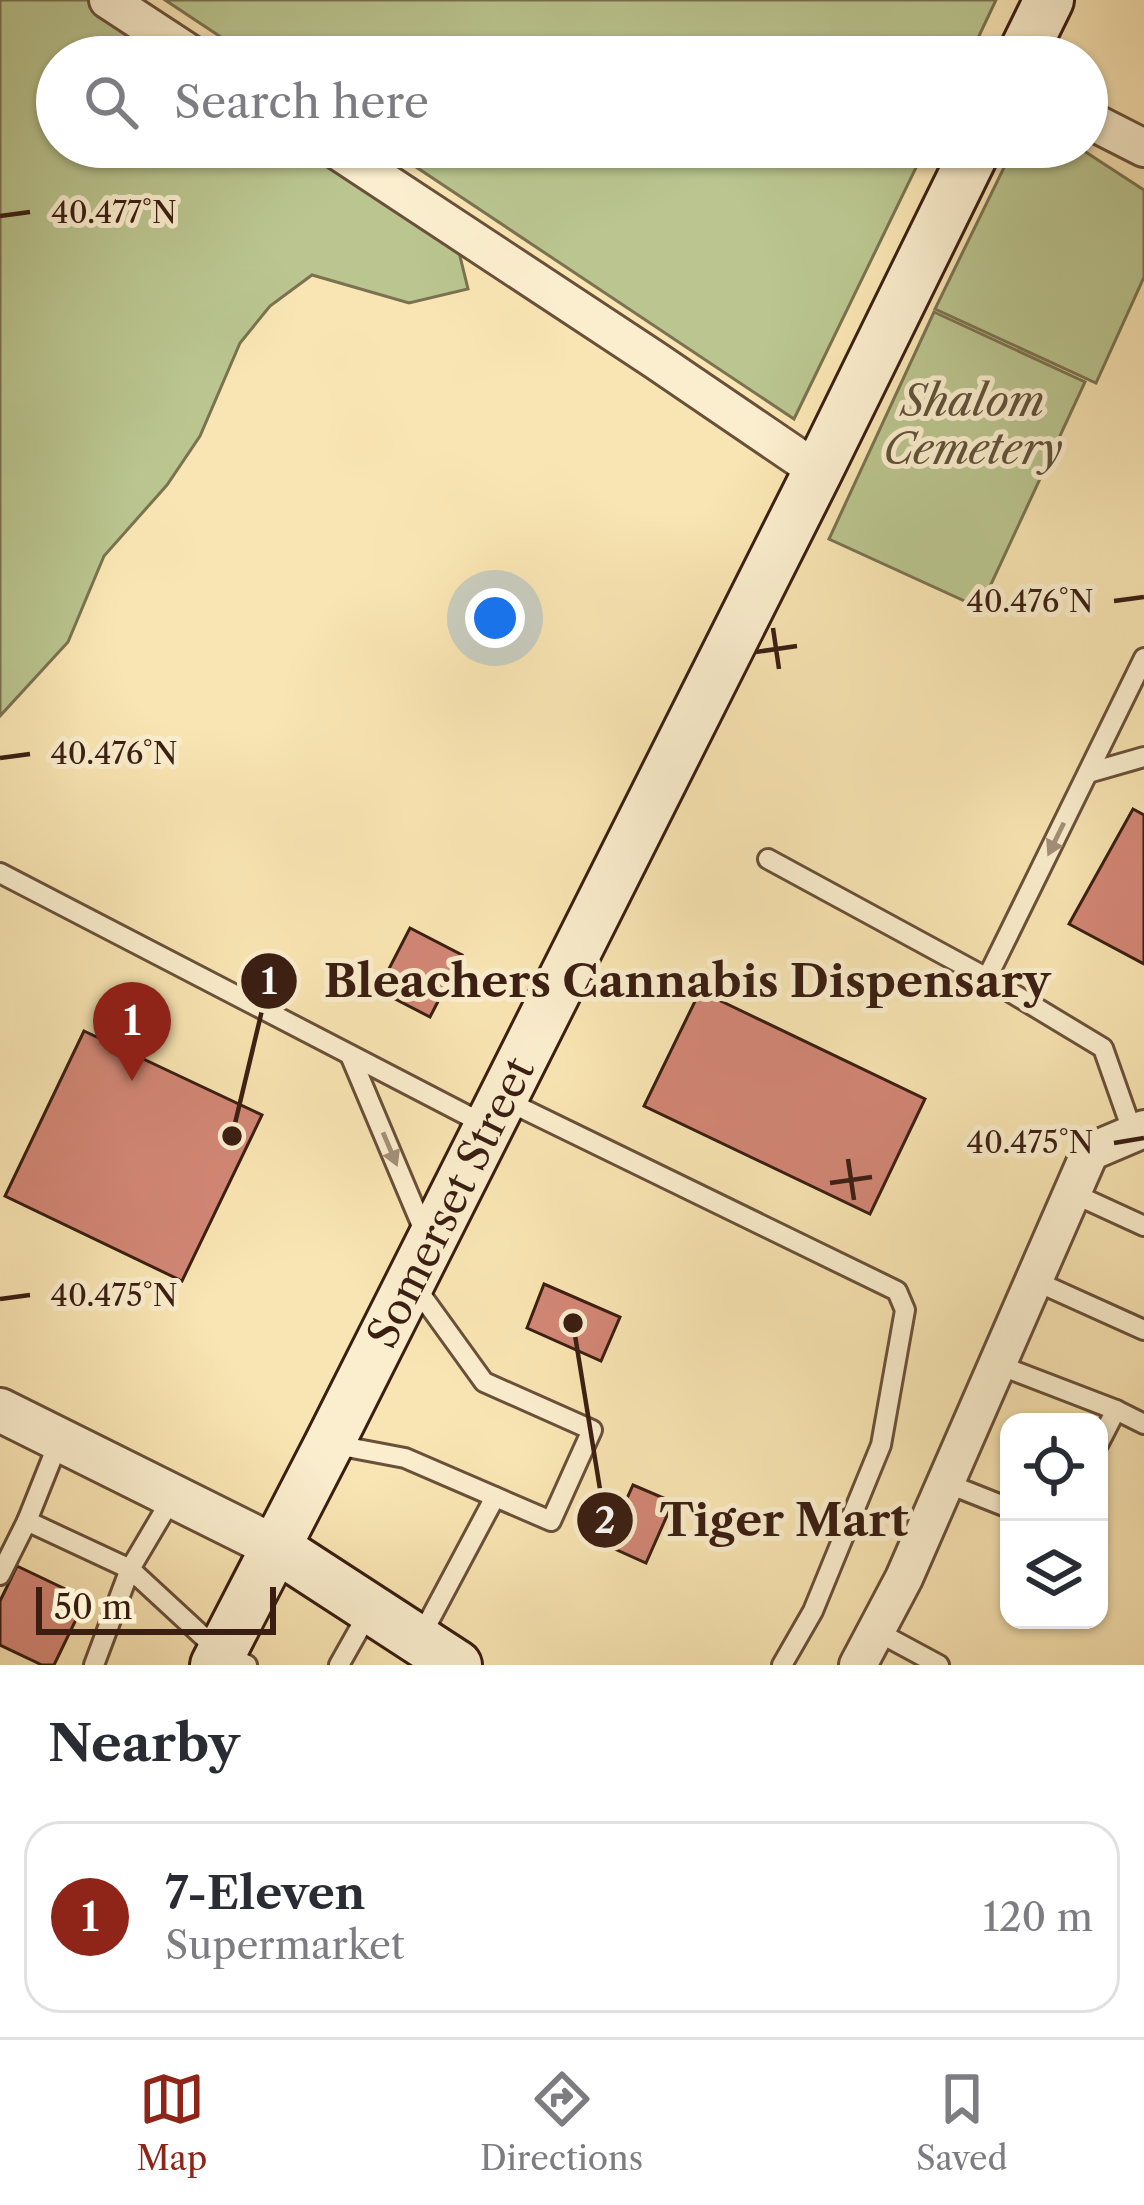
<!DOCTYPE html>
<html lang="en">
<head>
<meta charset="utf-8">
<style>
	:root { --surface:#fff; --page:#f7f7f7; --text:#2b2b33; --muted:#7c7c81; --line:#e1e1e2; --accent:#8f2418 }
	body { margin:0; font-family:"Libre Caslon Text",serif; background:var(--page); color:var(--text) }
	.controls { position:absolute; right:36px; bottom:36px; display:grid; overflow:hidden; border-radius:24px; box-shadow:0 3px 9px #0004 }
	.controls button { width:108px; height:108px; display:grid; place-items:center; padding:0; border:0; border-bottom:3px solid var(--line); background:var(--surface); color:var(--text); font:60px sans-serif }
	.scale { position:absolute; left:36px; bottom:30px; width:240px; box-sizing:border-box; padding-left:12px; border:6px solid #3a1e12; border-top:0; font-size:33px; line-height:42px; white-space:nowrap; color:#3a1e12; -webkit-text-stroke:9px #fbeece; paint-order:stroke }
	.you { position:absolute; left:495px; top:618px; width:42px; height:42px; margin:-30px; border:9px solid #fff; border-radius:50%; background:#1a73e8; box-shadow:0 0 0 18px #1a73e833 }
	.badge { display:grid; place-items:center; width:78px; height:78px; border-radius:50%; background:var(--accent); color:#fff; font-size:39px; font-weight:700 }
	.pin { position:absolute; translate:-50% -99px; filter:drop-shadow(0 3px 6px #0008) }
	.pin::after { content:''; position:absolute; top:63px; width:42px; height:36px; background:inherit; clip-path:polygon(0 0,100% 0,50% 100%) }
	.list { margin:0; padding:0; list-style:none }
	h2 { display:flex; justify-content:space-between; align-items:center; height:156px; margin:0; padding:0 48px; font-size:51px }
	h2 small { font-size:39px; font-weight:400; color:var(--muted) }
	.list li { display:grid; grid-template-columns:78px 1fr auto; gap:36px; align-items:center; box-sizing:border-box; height:192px; margin:0 24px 24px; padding:0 24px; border:3px solid var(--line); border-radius:36px }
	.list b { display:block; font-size:45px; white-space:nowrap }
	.list p { margin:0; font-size:39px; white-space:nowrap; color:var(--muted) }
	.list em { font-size:39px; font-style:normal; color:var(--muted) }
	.icon { flex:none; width:66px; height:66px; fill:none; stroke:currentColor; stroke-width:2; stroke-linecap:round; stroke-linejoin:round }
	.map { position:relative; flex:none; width:1144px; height:1665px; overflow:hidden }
	.search { position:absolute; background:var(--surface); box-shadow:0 3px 9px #0004; left:36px; right:36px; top:36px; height:132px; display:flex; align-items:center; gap:30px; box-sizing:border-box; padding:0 42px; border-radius:66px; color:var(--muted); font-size:45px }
	.sheet { height:372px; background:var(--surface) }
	nav { display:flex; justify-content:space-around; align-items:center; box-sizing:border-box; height:168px; border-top:3px solid var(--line); background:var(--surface); font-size:33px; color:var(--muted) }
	nav a { display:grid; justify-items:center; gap:6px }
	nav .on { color:var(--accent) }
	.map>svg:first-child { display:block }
</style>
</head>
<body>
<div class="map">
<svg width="1144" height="1665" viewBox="0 0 1144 1665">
	<rect width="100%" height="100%" fill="#f9e5b3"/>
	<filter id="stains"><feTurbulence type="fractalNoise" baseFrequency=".00167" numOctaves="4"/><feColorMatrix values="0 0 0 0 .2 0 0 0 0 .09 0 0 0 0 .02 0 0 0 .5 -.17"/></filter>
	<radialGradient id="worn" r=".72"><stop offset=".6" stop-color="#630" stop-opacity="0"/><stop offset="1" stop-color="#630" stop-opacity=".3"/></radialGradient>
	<g fill="#bac58f" stroke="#7a7250" stroke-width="3">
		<polygon points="0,0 93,0 180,57 57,57 57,147 318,147 455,236 468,289 409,303 312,275 270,306 240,343 200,436 167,485 104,556 68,642 0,716"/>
		<polygon points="165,0 996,0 969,57 251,57"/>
		<polygon points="386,147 926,147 794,419"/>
		<polygon points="1014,147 1078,147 1144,190 1144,277 1096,383 935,309"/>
		<polygon points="934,312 1085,382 980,608 829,539"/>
	</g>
	<g fill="#d38776" stroke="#3a1e12" stroke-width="3">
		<polygon points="1133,809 1144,815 1144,964 1069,924"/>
		<polygon points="410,928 462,955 430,1017 378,990"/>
		<polygon points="700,991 925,1099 870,1214 644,1106"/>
		<polygon points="84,1031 262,1115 182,1281 5,1196"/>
		<polygon points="544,1284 620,1317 601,1361 527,1328"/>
		<polygon points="633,1485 673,1502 646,1563 606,1545"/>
		<polygon points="17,1566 86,1599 54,1665 42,1665 0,1645 0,1601"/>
	</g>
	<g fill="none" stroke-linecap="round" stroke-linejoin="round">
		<defs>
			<g id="service">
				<polyline points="1088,773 1144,757"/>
				<polyline points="768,859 987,978 1103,1048 1133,1133"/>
				<polyline points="0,873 484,1124"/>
				<polyline points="987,978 1144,658"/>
				<polyline points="350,1055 425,1233"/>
				<polyline points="507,1101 897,1291 905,1310 881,1445 813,1611 782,1665"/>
				<polyline points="1072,1193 1144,1226"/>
				<polyline points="1033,1280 1144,1330"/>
				<polyline points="996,1364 1116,1410 1099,1443"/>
				<polyline points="1116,1410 1144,1424"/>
				<polyline points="59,1441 27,1521 130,1569 172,1498"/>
				<polyline points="331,1444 405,1458 551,1521 592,1430 484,1382 414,1285"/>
				<polyline points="946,1483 1009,1508"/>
				<polyline points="0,1575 27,1521"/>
				<polyline points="876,1631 939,1665"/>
				<polyline points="421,1636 495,1497"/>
				<polyline points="94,1665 130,1569 221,1653 247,1665"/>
				<polyline points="339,1665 370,1610"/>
			</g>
			<g id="minor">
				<polyline points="108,0 195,57"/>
				<polyline points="1087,119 1144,148"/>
				<polyline points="332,147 655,360 818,471"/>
				<polyline points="858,1665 904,1578 1090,1152 1144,1129"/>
			</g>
			<polyline id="tertiary" points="0,1410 277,1548"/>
			<g id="secondary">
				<polyline points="1021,57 1049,0"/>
				<polyline points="277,1548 457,1665"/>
				<path id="s1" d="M215,1665L329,1444L818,471L977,147"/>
			</g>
		</defs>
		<use href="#service" stroke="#6a503a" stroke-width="24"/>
		<use href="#minor" stroke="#6a503a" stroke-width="42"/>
		<use href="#tertiary" stroke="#6a503a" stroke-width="48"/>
		<use href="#secondary" stroke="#3a1e12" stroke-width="54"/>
		<use href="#service" stroke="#fbeece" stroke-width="18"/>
		<use href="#minor" stroke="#fbeece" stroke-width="36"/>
		<use href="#tertiary" stroke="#fbeece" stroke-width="42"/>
		<use href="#secondary" stroke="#fbeece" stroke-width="48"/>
	</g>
	<defs><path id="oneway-solid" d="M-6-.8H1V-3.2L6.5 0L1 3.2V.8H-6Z" transform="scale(3)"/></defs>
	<g fill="#a49079">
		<use href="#oneway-solid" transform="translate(1056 839) rotate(116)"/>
		<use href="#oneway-solid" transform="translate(390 1149) rotate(67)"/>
	</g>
	<path fill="none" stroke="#3a1e12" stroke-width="4.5" d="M0,216L30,212M1114,601L1144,597M773,628L779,669M756,652L797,646M0,758L30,754M1114,1143L1144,1138M848,1159L854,1200M830,1183L872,1177M0,1299L30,1295"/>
	<g text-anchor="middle" stroke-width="10" stroke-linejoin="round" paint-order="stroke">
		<g font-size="42" font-style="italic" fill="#605038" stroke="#fbeece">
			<text x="973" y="416">Shalom<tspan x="973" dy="48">Cemetery</tspan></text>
		</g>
		<g font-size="42" fill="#3a1e12" stroke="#fbeece">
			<text dy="15" stroke="none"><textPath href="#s1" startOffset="519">Somerset Street</textPath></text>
		</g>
	</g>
	<g font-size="30" text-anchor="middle" fill="#3a1e12" stroke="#fbeece" stroke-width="10" stroke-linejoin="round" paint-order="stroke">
		<text x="114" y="223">40.477°N</text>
		<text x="1030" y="612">40.476°N</text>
		<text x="114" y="764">40.476°N</text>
		<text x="1030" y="1153">40.475°N</text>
		<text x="114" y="1306">40.475°N</text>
	</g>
	<path fill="none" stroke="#3a1e12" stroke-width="4.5" d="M232 1136L269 981M573 1323L605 1520"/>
	<g fill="#3a1e12" stroke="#fbeece" stroke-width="4.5">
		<circle cx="232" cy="1136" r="12"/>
		<circle cx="573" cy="1323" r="12"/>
		<circle cx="269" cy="981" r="30"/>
		<circle cx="605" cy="1520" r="30"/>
	</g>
	<g font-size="36" text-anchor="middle" font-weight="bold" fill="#fff">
		<text x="269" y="994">1</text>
		<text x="605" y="1533">2</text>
	</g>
	<g font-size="45" text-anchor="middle" font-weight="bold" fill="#3a1e12" stroke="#fbeece" stroke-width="10" stroke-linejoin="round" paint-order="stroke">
		<text x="687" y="997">Bleachers Cannabis Dispensary</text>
		<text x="784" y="1536">Tiger Mart</text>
	</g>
	<rect width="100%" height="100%" filter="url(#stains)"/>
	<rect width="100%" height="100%" fill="url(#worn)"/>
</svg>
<div class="controls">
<button><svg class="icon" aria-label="locate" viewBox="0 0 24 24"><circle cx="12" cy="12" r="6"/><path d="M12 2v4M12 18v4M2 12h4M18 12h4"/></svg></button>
<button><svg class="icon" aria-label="layers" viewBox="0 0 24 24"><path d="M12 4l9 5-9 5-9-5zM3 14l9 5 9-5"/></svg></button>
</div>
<div class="scale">50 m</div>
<div class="you"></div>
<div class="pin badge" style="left:132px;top:1081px">1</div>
<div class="search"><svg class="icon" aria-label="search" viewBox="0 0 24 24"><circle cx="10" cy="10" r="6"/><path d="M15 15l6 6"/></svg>Search here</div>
</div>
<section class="sheet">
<h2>Nearby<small></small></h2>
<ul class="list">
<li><span class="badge">1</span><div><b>7-Eleven</b><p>Supermarket</p></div><em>120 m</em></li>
</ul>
</section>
<nav>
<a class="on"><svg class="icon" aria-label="map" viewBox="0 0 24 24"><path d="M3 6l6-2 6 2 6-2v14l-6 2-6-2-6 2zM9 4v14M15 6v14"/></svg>Map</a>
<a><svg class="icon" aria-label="directions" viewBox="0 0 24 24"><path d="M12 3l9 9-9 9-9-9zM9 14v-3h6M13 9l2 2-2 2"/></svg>Directions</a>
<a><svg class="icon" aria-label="saved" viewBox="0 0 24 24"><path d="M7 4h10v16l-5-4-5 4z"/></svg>Saved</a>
</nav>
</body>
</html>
